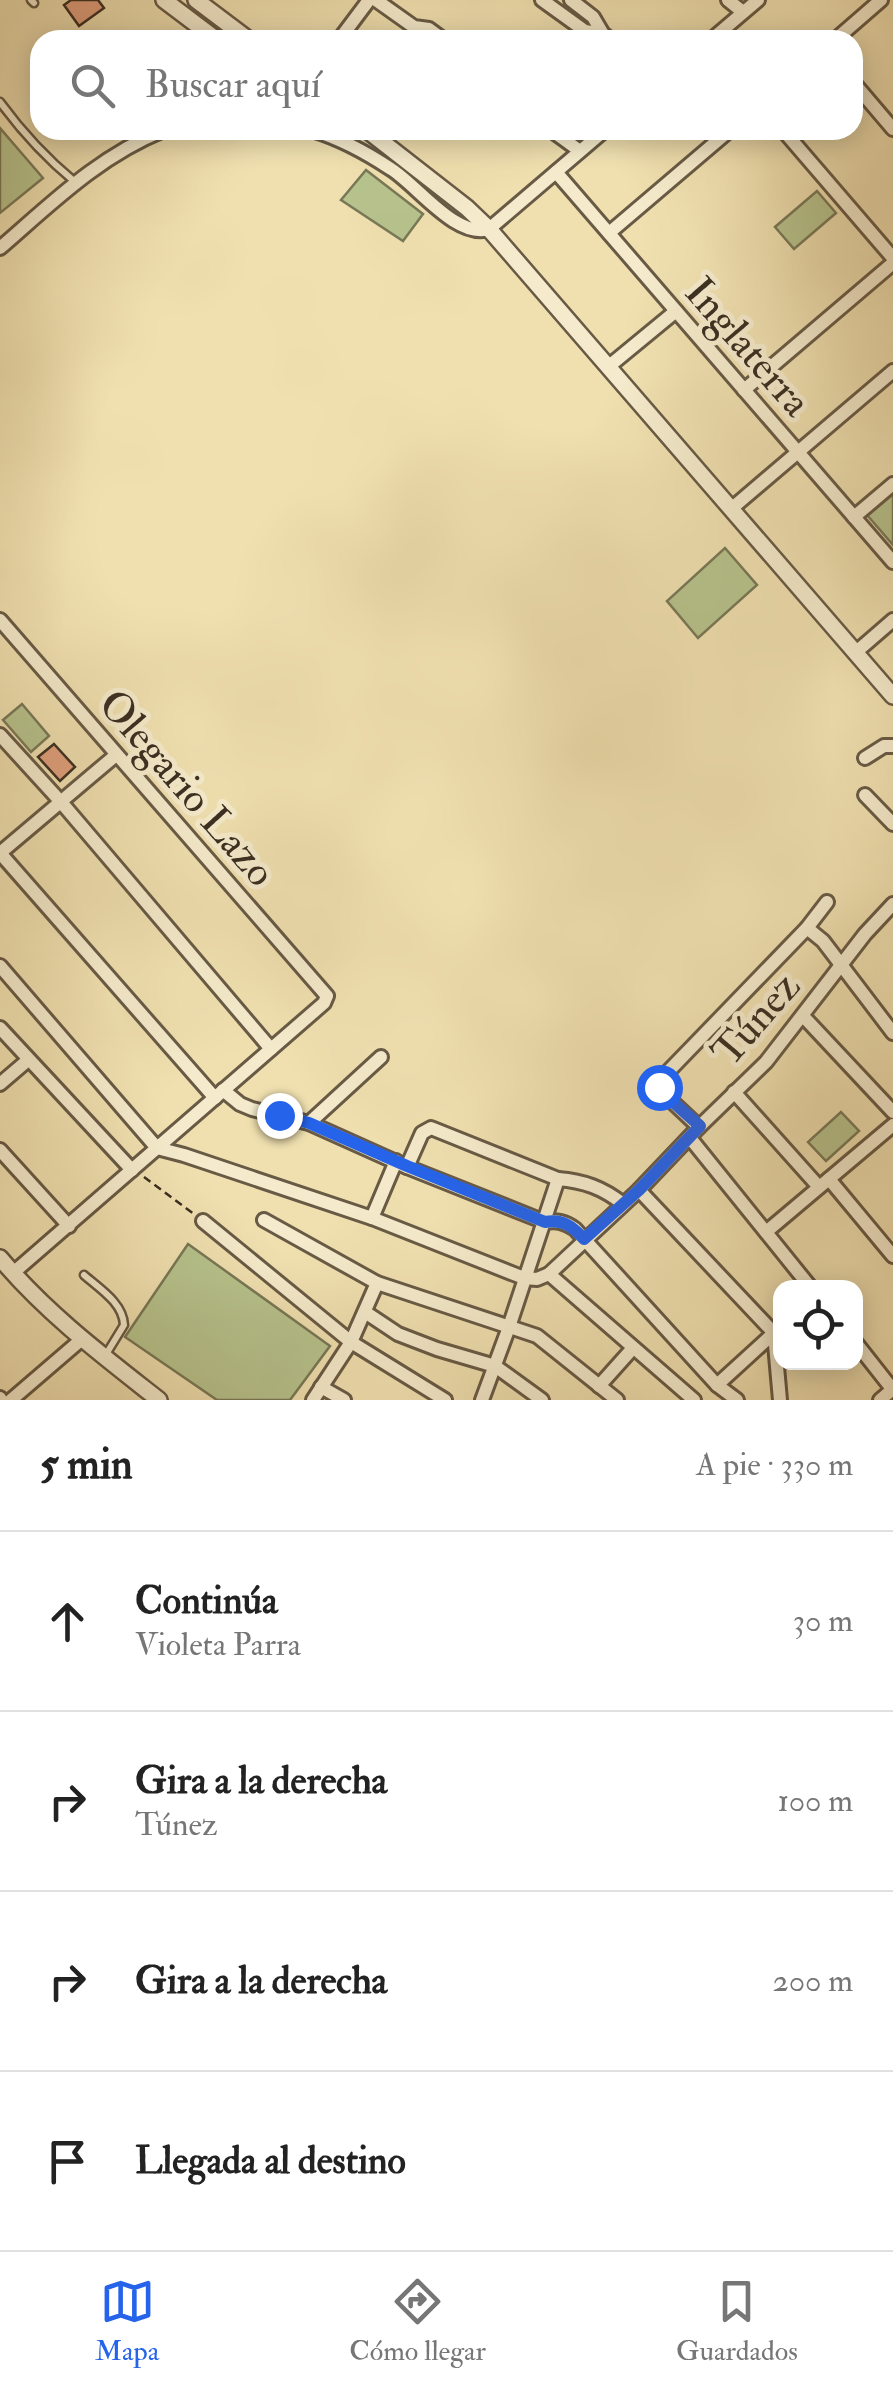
<!DOCTYPE html>
<html lang="es">
<head>
<meta charset="utf-8">
<style>
	:root { --surface:#fff; --page:#f2f2f2; --text:#222; --muted:#767676; --line:#e0e0e0; --accent:#2563eb }
	body { margin:0; font-family:"IM FELL Double Pica",serif; background:var(--page); color:var(--text) }
	.controls { position:absolute; right:30px; bottom:30px; display:grid; overflow:hidden; border-radius:20px; box-shadow:0 5px 25px #0003 }
	.controls button { width:90px; height:90px; display:grid; place-items:center; padding:0; border:0; border-bottom:2px solid var(--line); background:var(--surface); color:var(--text); font:50px sans-serif }
	.stop { position:absolute; width:30px; height:30px; margin:-22px; border:8px solid #2563eb; border-radius:50%; background:#fff }
	.stop.end { background:#2563eb; border-color:#fff; box-shadow:0 2px 10px #0008 }
	.list { margin:0; padding:0; list-style:none }
	h2 { display:flex; justify-content:space-between; align-items:center; height:130px; margin:0; padding:0 40px; font-size:42px }
	h2 small { font-size:32px; font-weight:400; color:var(--muted) }
	.list li { display:grid; grid-template-columns:65px 1fr auto; gap:30px; align-items:center; box-sizing:border-box; height:180px; padding:0 40px; border-top:2px solid var(--line) }
	.list b { display:block; font-size:38px; white-space:nowrap }
	.list p { margin:0; font-size:32px; white-space:nowrap; color:var(--muted) }
	.list em { font-size:32px; font-style:normal; color:var(--muted) }
	.icon { flex:none; width:55px; height:55px; fill:none; stroke:currentColor; stroke-width:2; stroke-linecap:round; stroke-linejoin:round }
	.map { position:relative; flex:none; width:893px; height:1400px; overflow:hidden }
	.search { position:absolute; background:var(--surface); box-shadow:0 5px 25px #0003; left:30px; right:30px; top:30px; height:110px; display:flex; align-items:center; gap:25px; box-sizing:border-box; padding:0 35px; border-radius:30px; color:var(--muted); font-size:38px }
	.sheet { height:850px; background:var(--surface) }
	nav { display:flex; justify-content:space-around; align-items:center; box-sizing:border-box; height:140px; border-top:2px solid var(--line); background:var(--surface); font-size:28px; color:var(--muted) }
	nav a { display:grid; justify-items:center; gap:5px }
	nav .on { color:var(--accent) }
	.map>svg:first-child { display:block }
</style>
</head>
<body>
<div class="map">
<svg width="893" height="1400" viewBox="0 0 893 1400">
	<rect width="100%" height="100%" fill="#f0e0b0"/>
	<filter id="stains"><feTurbulence type="fractalNoise" baseFrequency=".002" numOctaves="4"/><feColorMatrix values="0 0 0 0 .2 0 0 0 0 .09 0 0 0 0 .02 0 0 0 .5 -.17"/></filter>
	<radialGradient id="worn" r=".72"><stop offset=".6" stop-color="#630" stop-opacity="0"/><stop offset="1" stop-color="#630" stop-opacity=".3"/></radialGradient>
	<g fill="#b7c38d" stroke="#787857" stroke-width="2.5">
		<polygon points="0,128 43,178 0,213"/>
		<polygon points="366,170 423,214 403,241 341,200"/>
		<polygon points="817,191 836,213 794,249 775,227"/>
		<polygon points="893,493 893,545 867,515"/>
		<polygon points="725,548 757,585 698,638 667,601"/>
		<polygon points="22,704 49,736 31,752 3,720"/>
		<polygon points="841,1112 859,1131 826,1161 808,1142"/>
		<polygon points="188,1244 330,1346 290,1400 217,1400 125,1337"/>
	</g>
	<g fill="#e09f7d" stroke="#3a2e21" stroke-width="2.5">
		<polygon points="71,0 98,0 104,8 79,26 64,5"/>
		<polygon points="54,744 75,767 60,781 38,757"/>
	</g>
	<g fill="none" stroke-linecap="round" stroke-linejoin="round">
		<defs>
			<g id="service">
				<polyline points="31,0 34,3"/>
				<path d="M0,102C22,132 46,158 75,182"/>
				<path d="M84,1275C100,1289 123,1303 124,1325L105,1356"/>
			</g>
			<g id="minor">
				<polyline points="376,0 414,27 429,29 444,40"/>
				<polyline points="542,0 585,31 603,34"/>
				<polyline points="571,0 593,17 603,34 611,40"/>
				<polyline points="728,0 743,12"/>
				<polyline points="339,40 369,0"/>
				<polyline points="711,40 758,0"/>
				<polyline points="835,40 881,0"/>
				<polyline points="853,82 893,129"/>
				<path d="M312,130C339,138 367,153 391,169C417,185 456,239 489,229L605,130"/>
				<polyline points="551,130 580,151"/>
				<polyline points="783,130 893,258"/>
				<polyline points="556,172 893,562"/>
				<polyline points="609,233 730,130"/>
				<path d="M0,248C52,203 99,156 164,130"/>
				<polyline points="608,367 676,311"/>
				<polyline points="744,390 893,263"/>
				<polyline points="731,509 893,371"/>
				<polyline points="854,517 893,484"/>
				<polyline points="0,620 327,996 324,1003 13,1273"/>
				<polyline points="855,653 893,620"/>
				<polyline points="0,735 61,802 271,1049"/>
				<polyline points="865,758 884,746 893,746"/>
				<polyline points="865,795 893,824"/>
				<polyline points="0,853 215,1098"/>
				<polyline points="0,853 116,755"/>
				<polyline points="807,928 823,941 893,1033"/>
				<polyline points="0,966 157,1148 184,1155 372,1218 524,1278 537,1279 549,1274 639,1190 699,1127 766,1062 865,934 893,904"/>
				<polyline points="803,1016 893,1112"/>
				<polyline points="0,1028 132,1170"/>
				<polyline points="0,1084 28,1060"/>
				<path d="M223,1090L240,1104L252,1109L309,1123L407,1167L545,1222C557,1220 565,1222 575,1229L717,1385L737,1400"/>
				<polyline points="734,1092 819,1187"/>
				<polyline points="309,1123 381,1057"/>
				<polyline points="699,1127 664,1094 659,1087 661,1079 807,928 827,902"/>
				<polyline points="690,1138 811,1288"/>
				<polyline points="0,1150 69,1226"/>
				<polyline points="407,1167 422,1133 431,1128 558,1179 509,1327 482,1400"/>
				<path d="M558,1179C584,1181 603,1188 623,1204"/>
				<polyline points="829,1179 893,1256"/>
				<polyline points="639,1190 774,1333"/>
				<polyline points="372,1218 396,1161"/>
				<polyline points="264,1220 377,1283 537,1336 617,1400"/>
				<polyline points="203,1221 351,1342 445,1400"/>
				<polyline points="766,1232 893,1125"/>
				<polyline points="549,1274 694,1400"/>
				<polyline points="365,1312 398,1334 437,1349 495,1366 542,1400"/>
				<polyline points="856,1343 893,1390"/>
				<polyline points="717,1385 774,1333 780,1400"/>
				<polyline points="599,1386 633,1348"/>
				<polyline points="321,1387 344,1400"/>
				<polyline points="0,1398 1,1400"/>
				<polyline points="11,1400 82,1339"/>
				<polyline points="313,1400 351,1342 377,1283"/>
				<polyline points="880,1400 893,1389"/>
			</g>
			<g id="tertiary">
				<polyline points="164,0 217,40"/>
				<polyline points="196,0 249,40"/>
				<polyline points="367,130 467,208 489,229 893,696"/>
				<path d="M0,1258C46,1313 103,1356 159,1400"/>
			</g>
		</defs>
		<use href="#service" stroke="#685a45" stroke-width="11"/>
		<use href="#minor" stroke="#685a45" stroke-width="18"/>
		<use href="#tertiary" stroke="#685a45" stroke-width="20"/>
		<polyline stroke="#3a2e21" stroke-width="2.5" stroke-dasharray="8 5" stroke-linecap="butt" points="144,1177 194,1214"/>
		<use href="#service" stroke="#f5ebcc" stroke-width="6"/>
		<use href="#minor" stroke="#f5ebcc" stroke-width="12"/>
		<use href="#tertiary" stroke="#f5ebcc" stroke-width="15"/>
	</g>
	<g fill="none" stroke-linecap="round" stroke-linejoin="round">
		<path stroke="#2563eb" stroke-width="12" d="M279,1115L309,1123L407,1166L545,1222C563,1219 572,1226 584,1239L639,1190L700,1126L664,1094L659,1087"/>
	</g>
	<g text-anchor="middle" stroke-width="10" stroke-linejoin="round" paint-order="stroke">
		<g font-size="42" fill="#3a2e21" stroke="#f5ebcc">
			<text transform="translate(749 346) rotate(49)" y="15">Inglaterra</text>
			<text transform="translate(188 787) rotate(49)" y="15">Olegario Lazo</text>
			<text transform="translate(755 1018) rotate(-49)" y="15">Túnez</text>
		</g>
	</g>
	<rect width="100%" height="100%" filter="url(#stains)"/>
	<rect width="100%" height="100%" fill="url(#worn)"/>
</svg>
<div class="controls">
<button><svg class="icon" aria-label="locate" viewBox="0 0 24 24"><circle cx="12" cy="12" r="6"/><path d="M12 2v4M12 18v4M2 12h4M18 12h4"/></svg></button>
</div>
<div class="stop" style="left:659px;top:1087px"></div>
<div class="stop end" style="left:279px;top:1115px"></div>
<div class="search"><svg class="icon" aria-label="search" viewBox="0 0 24 24"><circle cx="10" cy="10" r="6"/><path d="M15 15l6 6"/></svg>Buscar aquí</div>
</div>
<section class="sheet">
<h2>5 min<small>A pie · 330 m</small></h2>
<ul class="list">
<li><svg class="icon" aria-label="ahead" viewBox="0 0 24 24"><path d="M12 20V5M6 11l6-6 6 6"/></svg><div><b>Continúa</b><p>Violeta Parra</p></div><em>30 m</em></li>
<li><svg class="icon" aria-label="right" viewBox="0 0 24 24"><path d="M7 20v-9h11M14 6l5 5-5 5"/></svg><div><b>Gira a la derecha</b><p>Túnez</p></div><em>100 m</em></li>
<li><svg class="icon" aria-label="right" viewBox="0 0 24 24"><path d="M7 20v-9h11M14 6l5 5-5 5"/></svg><div><b>Gira a la derecha</b></div><em>200 m</em></li>
<li><svg class="icon" aria-label="arrive" viewBox="0 0 24 24"><path d="M6 21V4h12l-3 4 3 4H6"/></svg><div><b>Llegada al destino</b></div></li>
</ul>
</section>
<nav>
<a class="on"><svg class="icon" aria-label="map" viewBox="0 0 24 24"><path d="M3 6l6-2 6 2 6-2v14l-6 2-6-2-6 2zM9 4v14M15 6v14"/></svg>Mapa</a>
<a><svg class="icon" aria-label="directions" viewBox="0 0 24 24"><path d="M12 3l9 9-9 9-9-9zM9 14v-3h6M13 9l2 2-2 2"/></svg>Cómo llegar</a>
<a><svg class="icon" aria-label="saved" viewBox="0 0 24 24"><path d="M7 4h10v16l-5-4-5 4z"/></svg>Guardados</a>
</nav>
</body>
</html>
